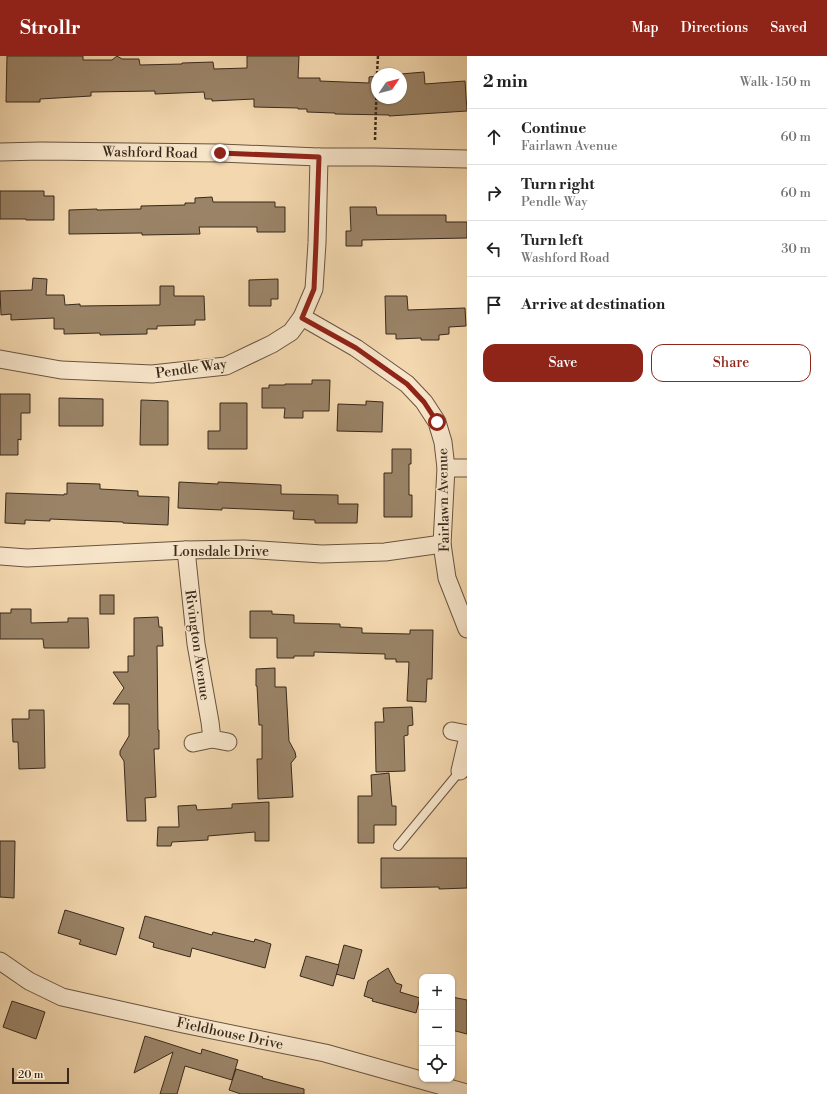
<!DOCTYPE html>
<html lang="en">
<head>
<meta charset="utf-8">
<style>
	:root { --surface:#fff; --page:#f2f2f2; --text:#222; --muted:#767676; --line:#e0e0e0; --accent:#8f2418 }
	body { margin:0; font-family:"Libre Bodoni",serif; background:var(--page); color:var(--text) }
	.controls { position:absolute; right:12px; bottom:12px; display:grid; overflow:hidden; border-radius:8px; box-shadow:0 1px 3px #0004 }
	.controls button { width:36px; height:36px; display:grid; place-items:center; padding:0; border:0; border-bottom:1px solid var(--line); background:var(--surface); color:var(--text); font:20px sans-serif }
	.compass { position:absolute; left:371px; top:12px; width:36px; height:36px; border-radius:50%; background:var(--surface); box-shadow:0 1px 3px #0004; rotate:55deg }
	.scale { position:absolute; left:12px; bottom:10px; width:57px; box-sizing:border-box; padding-left:4px; border:2px solid #39291b; border-top:0; font-size:11px; line-height:14px; white-space:nowrap; color:#39291b; -webkit-text-stroke:3px #f7e5ca; paint-order:stroke }
	.stop { position:absolute; width:12px; height:12px; margin:-9px; border:3px solid #8f2418; border-radius:50%; background:#fff }
	.stop.end { background:#8f2418; border-color:#fff; box-shadow:0 1px 4px #0008 }
	.list { margin:0; padding:0; list-style:none }
	h2 { display:flex; justify-content:space-between; align-items:center; height:52px; margin:0; padding:0 16px; font-size:17px }
	h2 small { font-size:13px; font-weight:400; color:var(--muted) }
	.list li { display:grid; grid-template-columns:26px 1fr auto; gap:12px; align-items:center; box-sizing:border-box; height:56px; padding:0 16px; border-top:1px solid var(--line) }
	.list b { display:block; font-size:15px; white-space:nowrap }
	.list p { margin:0; font-size:13px; white-space:nowrap; color:var(--muted) }
	.list em { font-size:13px; font-style:normal; color:var(--muted) }
	.actions { display:flex; gap:8px; padding:12px 16px }
	.actions a { flex:1; padding:9px 0; border:1px solid var(--accent); border-radius:12px; text-align:center; font-size:14px; color:var(--accent) }
	.actions .main { background:var(--accent); color:#fff }
	.icon { flex:none; width:22px; height:22px; fill:none; stroke:currentColor; stroke-width:2; stroke-linecap:round; stroke-linejoin:round }
	.map { position:relative; flex:none; width:467px; height:1038px; overflow:hidden }
	header { display:flex; align-items:center; gap:24px; box-sizing:border-box; height:56px; padding:0 20px; background:var(--accent); color:#fff }
	header strong { font-size:19px }
	nav { display:flex; gap:22px; margin-inline-start:auto; font-size:14px }
	main { display:flex }
	aside { flex:1; background:var(--surface) }
	.map>svg:first-child { display:block }
</style>
</head>
<body>
<header>
<strong>Strollr</strong>
<nav><a>Map</a><a>Directions</a><a>Saved</a></nav>
</header>
<main>
<div class="map">
<svg width="467" height="1038" viewBox="0 0 467 1038">
	<rect width="100%" height="100%" fill="#f3d7ae"/>
	<filter id="stains"><feTurbulence type="fractalNoise" baseFrequency=".005" numOctaves="4"/><feColorMatrix values="0 0 0 0 .2 0 0 0 0 .09 0 0 0 0 .02 0 0 0 .5 -.17"/></filter>
	<radialGradient id="worn" r=".72"><stop offset=".6" stop-color="#630" stop-opacity="0"/><stop offset="1" stop-color="#630" stop-opacity=".3"/></radialGradient>
	<g fill="#9a8367" stroke="#39291b">
		<polygon points="7,0 83,0 83,4 112,4 117,0 122,3 139,3 140,9 182,8 182,7 213,6 214,13 247,12 247,0 299,0 298,22 320,22 320,25 369,27 369,21 377,20 377,42 401,42 401,18 424,16 425,28 465,25 467,55 389,60 389,59 335,58 335,57 307,56 307,53 298,53 298,52 254,51 254,43 212,45 212,43 205,43 204,36 155,38 155,35 91,36 91,40 40,43 40,46 6,46"/>
		<polygon points="0,135 44,135 44,140 54,140 54,164 26,164 26,163 0,163"/>
		<polygon points="212,141 213,146 275,146 275,151 285,151 285,176 257,176 257,171 199,171 200,178 142,179 142,177 69,178 69,154 97,153 97,154 141,153 141,150 185,149 185,147 195,147 195,142"/>
		<polygon points="350,151 376,151 377,159 446,159 446,166 467,166 467,182 362,184 362,190 346,190 346,175 351,175"/>
		<polygon points="33,222 47,223 46,239 64,239 65,249 80,248 80,250 160,249 160,230 174,230 174,240 204,240 205,264 195,264 195,269 157,270 157,273 147,273 147,278 100,279 100,277 64,278 64,273 54,273 54,262 11,264 11,258 1,259 0,235 32,234"/>
		<polygon points="278,223 278,243 271,243 271,250 249,250 249,224"/>
		<polygon points="385,240 407,240 408,254 465,252 466,270 449,271 449,278 439,279 439,284 421,284 421,282 396,283 396,278 386,278"/>
		<polygon points="312,324 330,324 329,355 303,355 303,362 284,362 285,352 262,352 262,332 269,332 269,329 285,329 285,328 312,328"/>
		<polygon points="0,338 30,338 30,357 21,357 21,384 18,383 18,399 0,399"/>
		<polygon points="59,342 103,343 103,370 59,370"/>
		<polygon points="141,344 168,345 168,389 140,389"/>
		<polygon points="366,345 383,346 382,376 337,375 338,348 366,349"/>
		<polygon points="220,347 247,347 247,393 208,393 208,375 220,375"/>
		<polygon points="392,393 411,393 411,408 409,408 409,439 412,439 412,461 384,461 384,417 392,417"/>
		<polygon points="179,426 218,428 218,426 281,429 281,438 338,439 338,448 358,448 357,467 315,467 315,464 293,463 294,455 222,452 222,454 178,452"/>
		<polygon points="67,427 100,428 100,433 138,435 138,440 169,441 168,469 123,467 123,466 50,463 50,465 25,464 25,468 5,467 6,437 64,439 64,438 67,438"/>
		<rect x="100" y="539" width="14" height="19"/>
		<polygon points="11,553 31,553 31,567 68,566 68,562 88,562 89,592 44,592 43,583 0,583 0,557 11,557"/>
		<polygon points="250,555 272,555 272,558 294,559 294,567 340,568 340,571 362,572 362,577 410,578 410,574 433,574 432,623 427,623 426,646 407,645 409,606 396,606 396,603 385,603 385,598 314,596 314,600 294,600 294,602 277,602 277,582 250,582"/>
		<polygon points="158,561 159,571 162,571 163,590 157,590 158,674 159,674 159,693 154,693 156,741 145,742 146,765 127,765 124,705 120,699 120,695 129,680 129,648 113,648 124,632 113,616 128,616 128,600 134,600 134,562"/>
		<polygon points="275,612 275,631 286,631 289,685 295,696 296,701 291,707 293,741 258,743 257,703 262,703 262,669 259,669 257,630 256,630 256,613"/>
		<polygon points="412,651 413,669 408,670 408,679 404,680 405,715 376,716 375,666 384,666 383,652"/>
		<polygon points="29,654 44,654 45,712 19,713 18,686 13,686 12,663 29,663"/>
		<polygon points="389,717 392,750 396,750 396,769 374,769 374,787 358,787 358,740 372,740 371,719"/>
		<polygon points="269,746 269,785 255,785 255,776 208,780 208,784 172,786 171,790 157,790 158,771 179,771 178,750 196,749 197,754 232,752 232,748"/>
		<polygon points="0,785 15,785 14,842 0,841"/>
		<polygon points="381,802 467,802 467,832 439,833 439,831 381,832"/>
		<polygon points="65,854 124,872 116,899 79,888 81,884 58,877"/>
		<polygon points="145,860 212,879 213,876 254,886 255,883 271,888 265,912 192,892 190,901 153,891 154,887 139,882"/>
		<polygon points="344,889 362,894 354,923 336,918"/>
		<polygon points="306,900 339,909 333,930 300,920"/>
		<polygon points="388,912 396,927 402,929 400,936 420,942 416,957 372,945 373,943 364,940 368,925"/>
		<polygon points="452,941 467,944 467,978 452,974"/>
		<polygon points="12,945 45,956 36,983 3,971"/>
		<polygon points="145,980 201,998 202,993 238,1004 232,1024 185,1010 177,1038 160,1038 173,996 134,1017"/>
		<polygon points="236,1013 263,1021 262,1022 304,1033 304,1038 241,1038 229,1034"/>
	</g>
	<g fill="none" stroke-linecap="round" stroke-linejoin="round">
		<defs>
			<polyline id="lane" points="398,790 460,715"/>
			<g id="street">
				<polyline points="0,96 41,95 220,97 319,101 374,101 467,103"/>
				<polyline points="302,261 356,292 407,328 424,346 437,366 443,386 446,412 442,488 447,522 467,573"/>
				<polyline points="0,303 61,314 152,318 226,310 272,288 291,276 302,261 314,233 317,187 319,101"/>
				<polyline points="446,412 467,412"/>
				<polyline points="186,494 196,588 210,666 212,683 228,686"/>
				<polyline points="0,500 27,502 186,494 244,493 322,498 385,496 442,488"/>
				<polyline points="452,675 467,678"/>
				<polyline points="193,687 212,683"/>
				<polyline points="460,715 467,685"/>
				<polyline points="0,905 29,925 62,941 183,968 325,997 467,1037"/>
			</g>
		</defs>
		<use href="#lane" stroke="#685440" stroke-width="10"/>
		<use href="#street" stroke="#685440" stroke-width="19"/>
		<g stroke="#39291b" stroke-width="2.5" stroke-dasharray="3 2" stroke-linecap="butt">
			<polyline points="377,18 378,0"/>
			<polyline points="375,84 377,18"/>
		</g>
		<use href="#lane" stroke="#f7e5ca" stroke-width="8"/>
		<use href="#street" stroke="#f7e5ca" stroke-width="17"/>
	</g>
	<g fill="none" stroke-linecap="round" stroke-linejoin="round">
		<polyline stroke="#8f2418" stroke-width="5" points="220,97 319,101 316,187 314,233 302,262 356,292 407,328 424,346 437,366"/>
	</g>
	<g text-anchor="middle" stroke-width="3" stroke-linejoin="round" paint-order="stroke">
		<g font-size="14" fill="#39291b" stroke="#f7e5ca">
			<text transform="translate(150 96) rotate(1)" y="5">Washford Road</text>
			<text transform="translate(191 312) rotate(-8)" y="5">Pendle Way</text>
			<text transform="translate(443 444) rotate(-91)" y="5">Fairlawn Avenue</text>
			<text x="221" y="500">Lonsdale Drive</text>
			<text transform="translate(198 589) rotate(82)" y="5">Rivington Avenue</text>
			<text transform="translate(230 977) rotate(12)" y="5">Fieldhouse Drive</text>
		</g>
	</g>
	<rect width="100%" height="100%" filter="url(#stains)"/>
	<rect width="100%" height="100%" fill="url(#worn)"/>
</svg>
<div class="controls">
<button>+</button>
<button>−</button>
<button><svg class="icon" aria-label="locate" viewBox="0 0 24 24"><circle cx="12" cy="12" r="6"/><path d="M12 2v4M12 18v4M2 12h4M18 12h4"/></svg></button>
</div>
<svg class="compass" viewBox="-18 -18 36 36"><path d="M0-13l5 13h-10z" fill="#e53935"/><path d="M0 13l5-13h-10z" fill="#767676"/></svg>
<div class="scale">20 m</div>
<div class="stop" style="left:437px;top:366px"></div>
<div class="stop end" style="left:220px;top:97px"></div>
</div>
<aside>
<h2>2 min<small>Walk · 150 m</small></h2>
<ul class="list">
<li><svg class="icon" aria-label="ahead" viewBox="0 0 24 24"><path d="M12 20V5M6 11l6-6 6 6"/></svg><div><b>Continue</b><p>Fairlawn Avenue</p></div><em>60 m</em></li>
<li><svg class="icon" aria-label="right" viewBox="0 0 24 24"><path d="M7 20v-9h11M14 6l5 5-5 5"/></svg><div><b>Turn right</b><p>Pendle Way</p></div><em>60 m</em></li>
<li><svg class="icon" aria-label="left" viewBox="0 0 24 24"><path d="M17 20v-9H6M10 6l-5 5 5 5"/></svg><div><b>Turn left</b><p>Washford Road</p></div><em>30 m</em></li>
<li><svg class="icon" aria-label="arrive" viewBox="0 0 24 24"><path d="M6 21V4h12l-3 4 3 4H6"/></svg><div><b>Arrive at destination</b></div></li>
</ul>
<div class="actions"><a class="main">Save</a><a>Share</a></div>
</aside>
</main>
</body>
</html>
